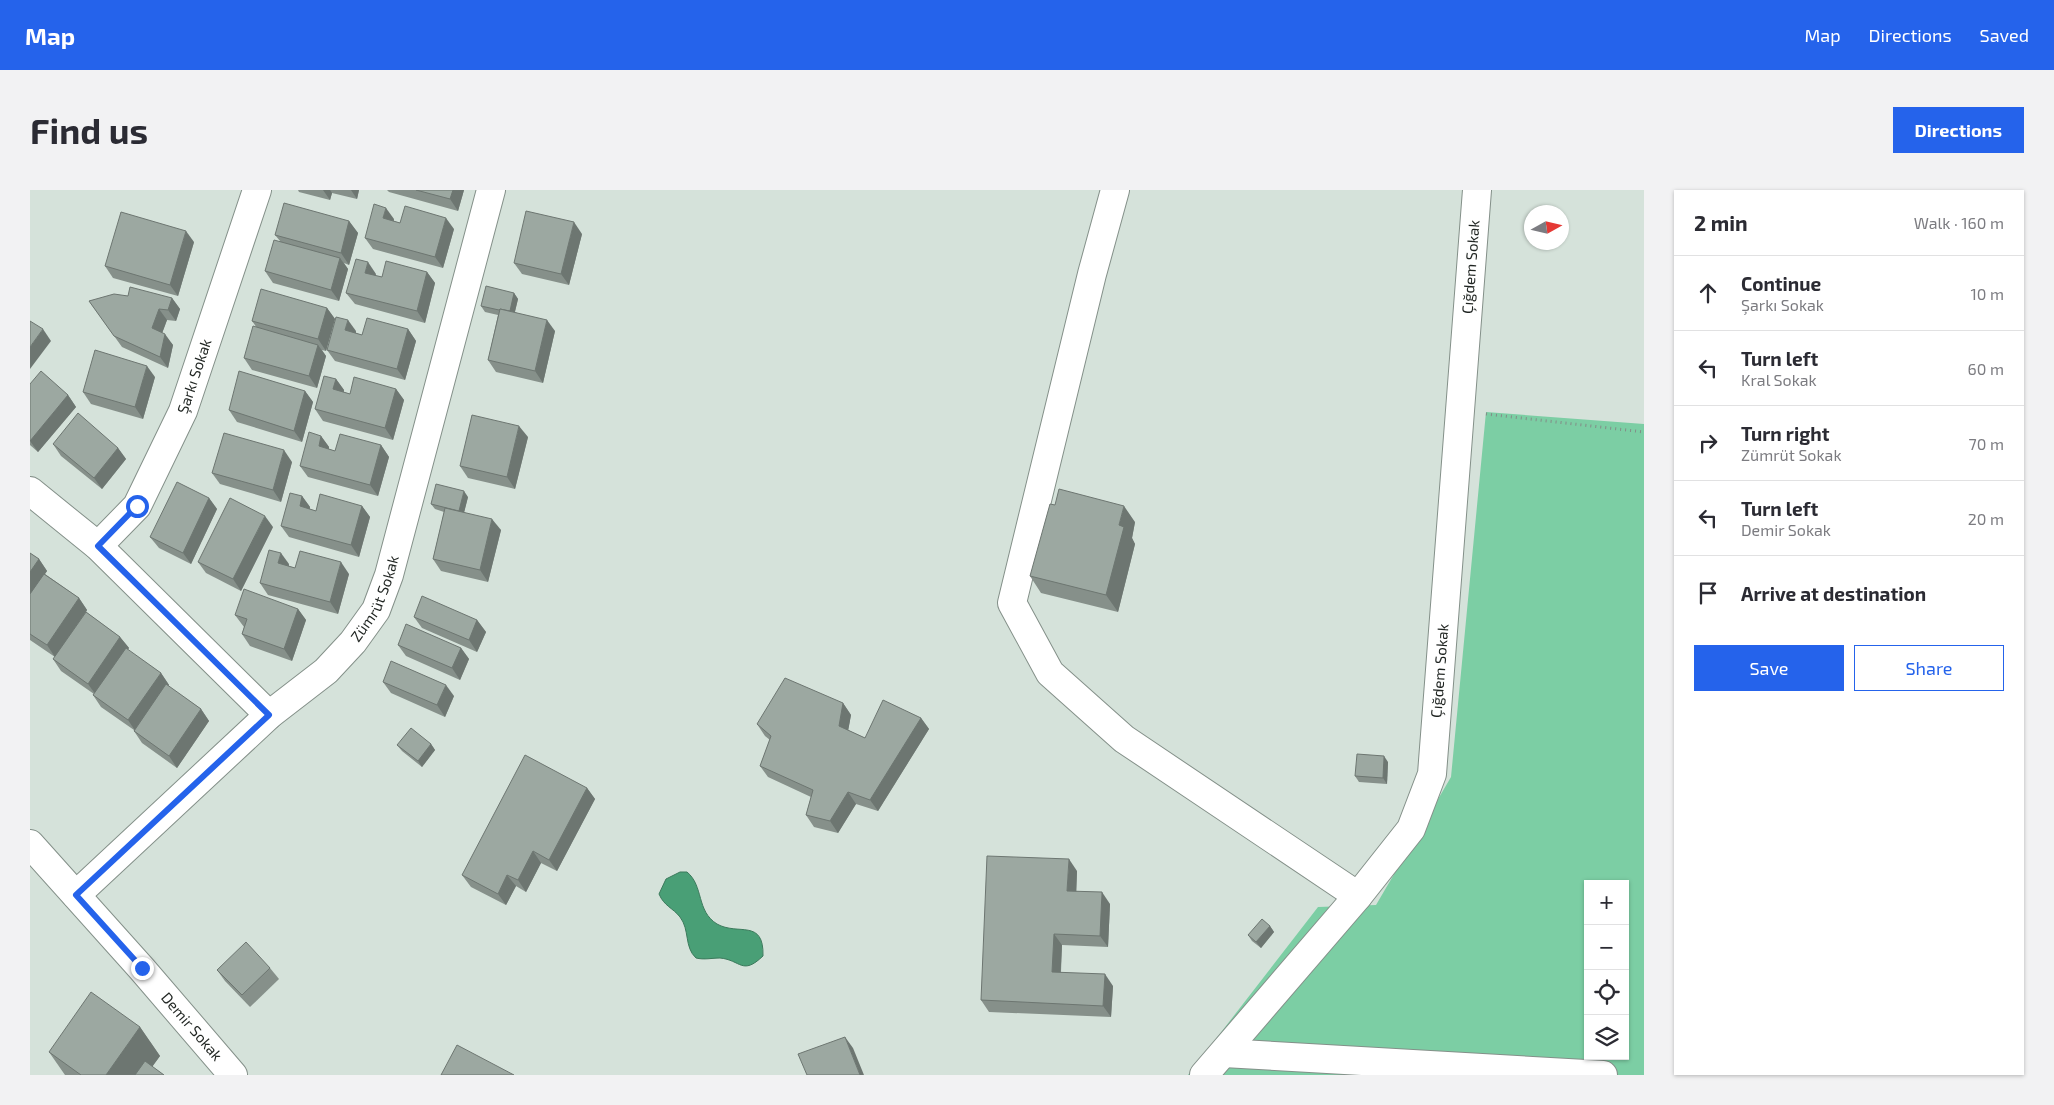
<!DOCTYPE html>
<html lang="en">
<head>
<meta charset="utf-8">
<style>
	:root { --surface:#fff; --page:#f2f2f3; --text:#2b2b33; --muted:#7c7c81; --line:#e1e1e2; --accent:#2563eb }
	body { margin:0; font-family:"Exo 2",sans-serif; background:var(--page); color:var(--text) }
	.controls { position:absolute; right:15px; bottom:15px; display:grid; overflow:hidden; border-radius:0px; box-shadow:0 1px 4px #0004 }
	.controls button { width:45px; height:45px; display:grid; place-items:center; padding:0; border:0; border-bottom:1px solid var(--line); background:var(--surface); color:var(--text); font:25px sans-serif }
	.compass { position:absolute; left:1494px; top:15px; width:45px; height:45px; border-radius:50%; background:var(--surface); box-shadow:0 1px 4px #0004; rotate:82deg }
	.stop { position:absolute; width:15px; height:15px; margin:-11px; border:4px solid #2563eb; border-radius:50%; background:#fff }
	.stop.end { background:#2563eb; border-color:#fff; box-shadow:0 1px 5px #0008 }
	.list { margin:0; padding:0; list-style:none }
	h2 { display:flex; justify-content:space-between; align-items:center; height:65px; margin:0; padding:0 20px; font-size:21px }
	h2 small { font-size:16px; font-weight:400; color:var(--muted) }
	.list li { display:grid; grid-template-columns:32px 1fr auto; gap:15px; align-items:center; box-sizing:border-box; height:75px; padding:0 20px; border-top:1px solid var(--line) }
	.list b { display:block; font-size:19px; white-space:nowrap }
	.list p { margin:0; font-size:16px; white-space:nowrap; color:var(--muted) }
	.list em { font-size:16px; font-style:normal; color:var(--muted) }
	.actions { display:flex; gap:10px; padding:15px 20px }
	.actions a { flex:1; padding:11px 0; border:1px solid var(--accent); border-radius:0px; text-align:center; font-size:18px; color:var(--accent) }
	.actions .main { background:var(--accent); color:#fff }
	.icon { flex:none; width:28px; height:28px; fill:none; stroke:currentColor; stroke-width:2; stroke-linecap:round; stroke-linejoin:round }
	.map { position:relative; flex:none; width:1614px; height:885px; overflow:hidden; border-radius:0px }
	header { display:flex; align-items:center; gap:30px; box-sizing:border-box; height:70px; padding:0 25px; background:var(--accent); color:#fff }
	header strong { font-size:24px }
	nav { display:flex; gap:28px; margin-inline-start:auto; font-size:18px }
	.intro { display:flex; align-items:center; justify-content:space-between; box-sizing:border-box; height:120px; padding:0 30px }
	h1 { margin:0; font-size:35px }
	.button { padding:12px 22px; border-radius:0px; background:var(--accent); color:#fff; font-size:18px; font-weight:700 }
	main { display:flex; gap:30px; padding:0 30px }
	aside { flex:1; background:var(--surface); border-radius:0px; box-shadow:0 1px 4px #0004 }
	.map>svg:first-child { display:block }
</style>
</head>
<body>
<header>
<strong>Map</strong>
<nav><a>Map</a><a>Directions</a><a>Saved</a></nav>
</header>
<div class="intro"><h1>Find us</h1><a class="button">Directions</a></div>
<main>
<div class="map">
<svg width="1614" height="885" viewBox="0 0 1614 885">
	<rect width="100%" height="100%" fill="#d5e2da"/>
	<path fill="#7ccea4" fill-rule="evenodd" d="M1456,222L1614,234V885H1158L1288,717L1346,715L1421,587ZM1558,694H1595V866H1558Z"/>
	<path fill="#499f76" stroke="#3c7a5c" d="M650,682H657C674,696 666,721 687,734C708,746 734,728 733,766C712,786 711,770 690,768C682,768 674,770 666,768C654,757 660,740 650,727C643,718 634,716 629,704L636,689Z"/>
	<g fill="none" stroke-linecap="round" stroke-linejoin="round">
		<defs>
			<g id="minor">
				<polyline points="1085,0 1062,84 982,413 1020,483 1094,549 1328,706"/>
				<polyline points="0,301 68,356 239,525"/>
				<path id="s1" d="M68,356L107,316L153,221L227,0"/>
				<path id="s2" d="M46,705L239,525L296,481L323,452L346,420L359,385L461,0"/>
				<polyline points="1194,863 1573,885"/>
				<path id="s3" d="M1174,885L1328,706L1381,639L1402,584L1447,0"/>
			</g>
			<g id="tertiary">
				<path id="s4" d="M0,654L112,779L203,885"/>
			</g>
		</defs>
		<use href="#minor" stroke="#849089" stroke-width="30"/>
		<use href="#tertiary" stroke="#849089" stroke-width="30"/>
		<polyline stroke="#838c87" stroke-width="3" stroke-dasharray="1 4" stroke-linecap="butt" points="1456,224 1614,242"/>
		<use href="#minor" stroke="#fff" stroke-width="28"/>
		<use href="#tertiary" stroke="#fff" stroke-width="28"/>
	</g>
	<g fill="#86908a">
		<polygon points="268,0 329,0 327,9 302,3 300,10 269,2"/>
		<polygon points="357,0 434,0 428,21 359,2"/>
		<polygon points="364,29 364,31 370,33 424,39 413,78 343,59 335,48"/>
		<polygon points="319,31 328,43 319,75 314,73 318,79 309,111 243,93 235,81 250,51 245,45"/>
		<polygon points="552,44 539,95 492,84 484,73"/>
		<polygon points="164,52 148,106 83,88 75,76"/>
		<polygon points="397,82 405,93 395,133 325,114 316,103 346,84 345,86 352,87"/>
		<polygon points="484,103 488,109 485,122 525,141 513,193 466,182 458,170 468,125 455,122 451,116"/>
		<polygon points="98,106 142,108 150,119 146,131 137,130 132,143 143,155 138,178 92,157 59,111"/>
		<polygon points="297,118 305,129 296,161 292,160 296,166 287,198 222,180 214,168 227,138 222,131"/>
		<polygon points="378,139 386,151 375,190 305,171 297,160 326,141 326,143 332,145"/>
		<polygon points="125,187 113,229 61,214 53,202"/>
		<polygon points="306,189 314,200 314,202 320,204 366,199 374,210 363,250 293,231 285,219"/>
		<polygon points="0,194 38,205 46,217 8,262 0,255"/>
		<polygon points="275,201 283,212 272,252 207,232 199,220"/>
		<polygon points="291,246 299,257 299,259 305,261 351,255 359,267 348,306 278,287 270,276"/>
		<polygon points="498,247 485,299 438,288 430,276"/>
		<polygon points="23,254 88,258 96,269 72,299 31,266"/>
		<polygon points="262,272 251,312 190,294 182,283"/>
		<polygon points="272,306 280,317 280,319 286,321 332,316 340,327 329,367 259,347 251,336"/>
		<polygon points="438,307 434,322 471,340 458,392 411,381 403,369 414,322 405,319 401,314"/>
		<polygon points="179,308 187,319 161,374 129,358 120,347"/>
		<polygon points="1105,332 1102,348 1105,354 1088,422 1011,403 1000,386"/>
		<polygon points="243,337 211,401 176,383 168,372"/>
		<polygon points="0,363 9,369 17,381 15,384 49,408 57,420 56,422 90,447 99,458 97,460 131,483 139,495 138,496 171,519 179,531 147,578 112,553 104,541 104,540 71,517 63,505 64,504 31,481 23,469 25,467 0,450"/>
		<polygon points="259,374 259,376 265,378 319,384 308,424 238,405 230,393"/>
		<polygon points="268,419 276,430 262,471 220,456 212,444 214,437 205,425"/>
		<polygon points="384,427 447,430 456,442 447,462 392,438"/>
		<polygon points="368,455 431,458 439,469 430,490 376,466"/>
		<polygon points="353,492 424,506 415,527 361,503"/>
		<polygon points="813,513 821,525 818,540 835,548 891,528 899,539 848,621 826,614 808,643 784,637 776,625 781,607 738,587 730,576 740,550 735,546 727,534"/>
		<polygon points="401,554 405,560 392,577 372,561 367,555"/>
		<polygon points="1358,572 1357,594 1329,592 1325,586"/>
		<polygon points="557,598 565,609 527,681 511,673 496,702 486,696 476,715 441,697 432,685"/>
		<polygon points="1047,681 1046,701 1080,714 1078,757 1032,755 1031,782 1083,796 1081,827 959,822 951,810"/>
		<polygon points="1240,736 1244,742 1231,758 1222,751 1218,745"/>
		<polygon points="240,778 249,789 220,817 195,791 187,780"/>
		<polygon points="110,837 130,866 122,877 134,885 35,885 19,862"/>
	</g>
	<g fill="#6d7671">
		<polygon points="293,0 300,0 302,3 300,10"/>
		<polygon points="321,0 329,0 327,9"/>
		<polygon points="423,0 434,0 428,21 420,9"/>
		<polygon points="356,18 364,29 361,40 353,28"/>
		<polygon points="416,28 424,39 413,78 405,67"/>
		<polygon points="319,31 328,43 319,75 311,63"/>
		<polygon points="544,32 552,44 539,95 531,84"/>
		<polygon points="156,41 164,52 148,106 140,95"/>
		<polygon points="310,68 318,79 309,111 301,100"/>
		<polygon points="338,72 346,84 343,94 335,83"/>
		<polygon points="397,82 405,93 395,133 387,121"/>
		<polygon points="484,103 488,109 483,129 479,123"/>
		<polygon points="142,108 150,119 146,131 138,120"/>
		<polygon points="297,118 305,129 296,161 288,149"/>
		<polygon points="129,119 137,130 130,149 122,138"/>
		<polygon points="318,130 326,141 324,152 315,140"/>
		<polygon points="517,130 525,141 513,193 505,181"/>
		<polygon points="13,139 21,151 0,179 0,157"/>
		<polygon points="378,139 386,151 375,190 367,179"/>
		<polygon points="135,144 143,155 138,178 130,167"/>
		<polygon points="288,155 296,166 287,198 279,186"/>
		<polygon points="117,176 125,187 113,229 105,217"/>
		<polygon points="306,189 314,200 311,211 303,199"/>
		<polygon points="366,199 374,210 363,250 355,238"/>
		<polygon points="275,201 283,212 272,252 264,241"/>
		<polygon points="38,205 46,217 8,262 0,251"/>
		<polygon points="489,236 498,247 485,299 477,287"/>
		<polygon points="291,246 299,257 297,268 289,256"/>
		<polygon points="351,255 359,267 348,306 340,295"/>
		<polygon points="88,258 96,269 72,299 64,288"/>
		<polygon points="254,260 262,272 251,312 243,300"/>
		<polygon points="434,301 438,307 433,327 429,321"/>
		<polygon points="272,306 280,317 278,328 270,316"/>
		<polygon points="179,308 187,319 161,374 153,363"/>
		<polygon points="332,316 340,327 329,367 321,355"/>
		<polygon points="1094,316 1105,332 1102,348 1105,354 1088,422 1076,405 1089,335"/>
		<polygon points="235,326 243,337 211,401 203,389"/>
		<polygon points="462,329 471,340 458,392 450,380"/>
		<polygon points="251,363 259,374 256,385 248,373"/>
		<polygon points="9,369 17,381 0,405 0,382"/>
		<polygon points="311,372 319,384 308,424 300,412"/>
		<polygon points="49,408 57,420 25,467 17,455"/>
		<polygon points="268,419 276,430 262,471 254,459"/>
		<polygon points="447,430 456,442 447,462 439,450"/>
		<polygon points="90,447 99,458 66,505 58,494"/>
		<polygon points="431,458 439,469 430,490 422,478"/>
		<polygon points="131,483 139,495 106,542 98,530"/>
		<polygon points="416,495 424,506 415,527 407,515"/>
		<polygon points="813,513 821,525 817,547 809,536"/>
		<polygon points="171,519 179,531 147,578 139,566"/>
		<polygon points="891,528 899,539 848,621 840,610"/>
		<polygon points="401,554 405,560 392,577 388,571"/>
		<polygon points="1354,566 1358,572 1357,594 1353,588"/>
		<polygon points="557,598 565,609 527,681 519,670"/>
		<polygon points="818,602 826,614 808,643 800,631"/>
		<polygon points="503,661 511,673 496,702 488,690"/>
		<polygon points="1039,669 1047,681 1046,712 1037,701"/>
		<polygon points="477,685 486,696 476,715 468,704"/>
		<polygon points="1072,702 1080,714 1078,757 1070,746"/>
		<polygon points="1240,736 1244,742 1231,758 1226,752"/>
		<polygon points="1024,744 1032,755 1030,793 1022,782"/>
		<polygon points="1075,784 1083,796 1081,827 1073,816"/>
		<polygon points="110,837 130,866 116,885 76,885"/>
		<polygon points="815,847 823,858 834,885 830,885"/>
	</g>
	<g fill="#9ca8a1" stroke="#6d7671">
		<polygon points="386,0 423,0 420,9"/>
		<polygon points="254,13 319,31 311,63 245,45"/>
		<polygon points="344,14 356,18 353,28 370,33 375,16 416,28 405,67 335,48"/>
		<polygon points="496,21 544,32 531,84 484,73"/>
		<polygon points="91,22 156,41 140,95 75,76"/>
		<polygon points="244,50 310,68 301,100 235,81"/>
		<polygon points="326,69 338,72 335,83 352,87 356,71 397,82 387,121 316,103"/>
		<polygon points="456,96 484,103 480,121 470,119 469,120 451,116"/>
		<polygon points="100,97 142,108 138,120 129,119 122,138 135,144 130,167 84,146 59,111 84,104 98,106"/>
		<polygon points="231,99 297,118 288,149 222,131"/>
		<polygon points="470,119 517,130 505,181 458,170"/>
		<polygon points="306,127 318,130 315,140 332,145 337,128 378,139 367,179 297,160"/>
		<polygon points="0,131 13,139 0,157"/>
		<polygon points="223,136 288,155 279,186 214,168"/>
		<polygon points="65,160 117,176 105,217 53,202"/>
		<polygon points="11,181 38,205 0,251 0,194"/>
		<polygon points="209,181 275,201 264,241 199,220"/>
		<polygon points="294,186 306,189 303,199 320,204 324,187 366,199 355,238 285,219"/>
		<polygon points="48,223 88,258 64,288 23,254"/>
		<polygon points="442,225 489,236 477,287 430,276"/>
		<polygon points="279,242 291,246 289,256 305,261 310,244 351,255 340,295 270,276"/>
		<polygon points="194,243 254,260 243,300 182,283"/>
		<polygon points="147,292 179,308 153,363 120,347"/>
		<polygon points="406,294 434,301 429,321 401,314"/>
		<polygon points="1029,299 1094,316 1089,335 1094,337 1076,405 1000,386 1020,314 1025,315"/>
		<polygon points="260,303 272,306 270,316 286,321 290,304 332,316 321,355 251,336"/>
		<polygon points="200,308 235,326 203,389 168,372"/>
		<polygon points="415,318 462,329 450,380 403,369"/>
		<polygon points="239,360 251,363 248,373 265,378 270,361 311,372 300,412 230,393"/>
		<polygon points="0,363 9,369 0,382"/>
		<polygon points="14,384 49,408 17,455 0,444 0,404"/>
		<polygon points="214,399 268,419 254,459 212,444 217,429 205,425"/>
		<polygon points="392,406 447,430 439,450 384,427"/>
		<polygon points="56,422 90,447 58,494 23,469"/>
		<polygon points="376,434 431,458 422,478 368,455"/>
		<polygon points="96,458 131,483 98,530 63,505"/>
		<polygon points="361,471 416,495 407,515 353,492"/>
		<polygon points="755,488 813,513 809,536 835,548 853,510 891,528 840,610 818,602 800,631 776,625 783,600 730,576 741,546 727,534"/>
		<polygon points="136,494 171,519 139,566 104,541"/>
		<polygon points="381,538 401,554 388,571 367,555"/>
		<polygon points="1327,564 1354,566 1353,588 1325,586"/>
		<polygon points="495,565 557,598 519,670 503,661 488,690 477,685 468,704 432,685"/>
		<polygon points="957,666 1039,669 1037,701 1072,702 1070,746 1024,744 1022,782 1075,784 1073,816 951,810"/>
		<polygon points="1232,729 1240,736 1226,752 1218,745"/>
		<polygon points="216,752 240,778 212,805 187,780"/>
		<polygon points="61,802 110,837 76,885 51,885 19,862"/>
		<polygon points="815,847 830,885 777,885 768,864"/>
		<polygon points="427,855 484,885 411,885"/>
		<polygon points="115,871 134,885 105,885"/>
	</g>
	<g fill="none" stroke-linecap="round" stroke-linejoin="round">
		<polyline stroke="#2563eb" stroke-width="6" points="107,316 68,356 239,525 46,705 112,778"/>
	</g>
	<g text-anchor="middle" stroke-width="5" stroke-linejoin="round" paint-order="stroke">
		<g font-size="15" fill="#1f2421" stroke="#e2efe7">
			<text dy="5" stroke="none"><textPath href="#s3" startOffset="889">Çığdem Sokak</textPath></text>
			<text dy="5" stroke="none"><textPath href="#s1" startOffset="198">Şarkı Sokak</textPath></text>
			<text dy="5" stroke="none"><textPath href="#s2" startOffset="425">Zümrüt Sokak</textPath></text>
			<text dy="5" stroke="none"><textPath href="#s3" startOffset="484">Çığdem Sokak</textPath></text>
			<text dy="5" stroke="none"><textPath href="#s4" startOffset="244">Demir Sokak</textPath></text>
		</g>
	</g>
</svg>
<div class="controls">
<button>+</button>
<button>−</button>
<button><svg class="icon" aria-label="locate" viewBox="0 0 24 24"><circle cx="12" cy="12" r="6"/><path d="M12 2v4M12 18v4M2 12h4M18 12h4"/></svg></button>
<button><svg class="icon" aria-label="layers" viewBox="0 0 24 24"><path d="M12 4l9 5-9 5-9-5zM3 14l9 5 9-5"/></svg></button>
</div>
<svg class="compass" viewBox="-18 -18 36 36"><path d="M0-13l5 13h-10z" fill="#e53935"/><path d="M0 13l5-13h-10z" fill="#7c7c81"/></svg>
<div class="stop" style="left:107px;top:316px"></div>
<div class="stop end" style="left:112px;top:778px"></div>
</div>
<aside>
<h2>2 min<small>Walk · 160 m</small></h2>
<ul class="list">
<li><svg class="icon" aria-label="ahead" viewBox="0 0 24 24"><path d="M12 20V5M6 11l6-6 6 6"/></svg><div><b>Continue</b><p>Şarkı Sokak</p></div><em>10 m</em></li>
<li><svg class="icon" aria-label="left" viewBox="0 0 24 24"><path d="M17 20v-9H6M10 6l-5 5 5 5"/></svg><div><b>Turn left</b><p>Kral Sokak</p></div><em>60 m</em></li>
<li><svg class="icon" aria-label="right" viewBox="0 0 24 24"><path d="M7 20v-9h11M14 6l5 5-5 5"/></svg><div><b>Turn right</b><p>Zümrüt Sokak</p></div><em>70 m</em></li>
<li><svg class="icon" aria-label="left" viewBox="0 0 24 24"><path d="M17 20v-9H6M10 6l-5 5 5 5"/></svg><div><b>Turn left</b><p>Demir Sokak</p></div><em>20 m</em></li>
<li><svg class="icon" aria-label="arrive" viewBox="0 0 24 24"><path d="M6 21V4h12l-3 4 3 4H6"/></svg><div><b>Arrive at destination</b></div></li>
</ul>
<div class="actions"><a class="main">Save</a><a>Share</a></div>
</aside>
</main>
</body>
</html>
